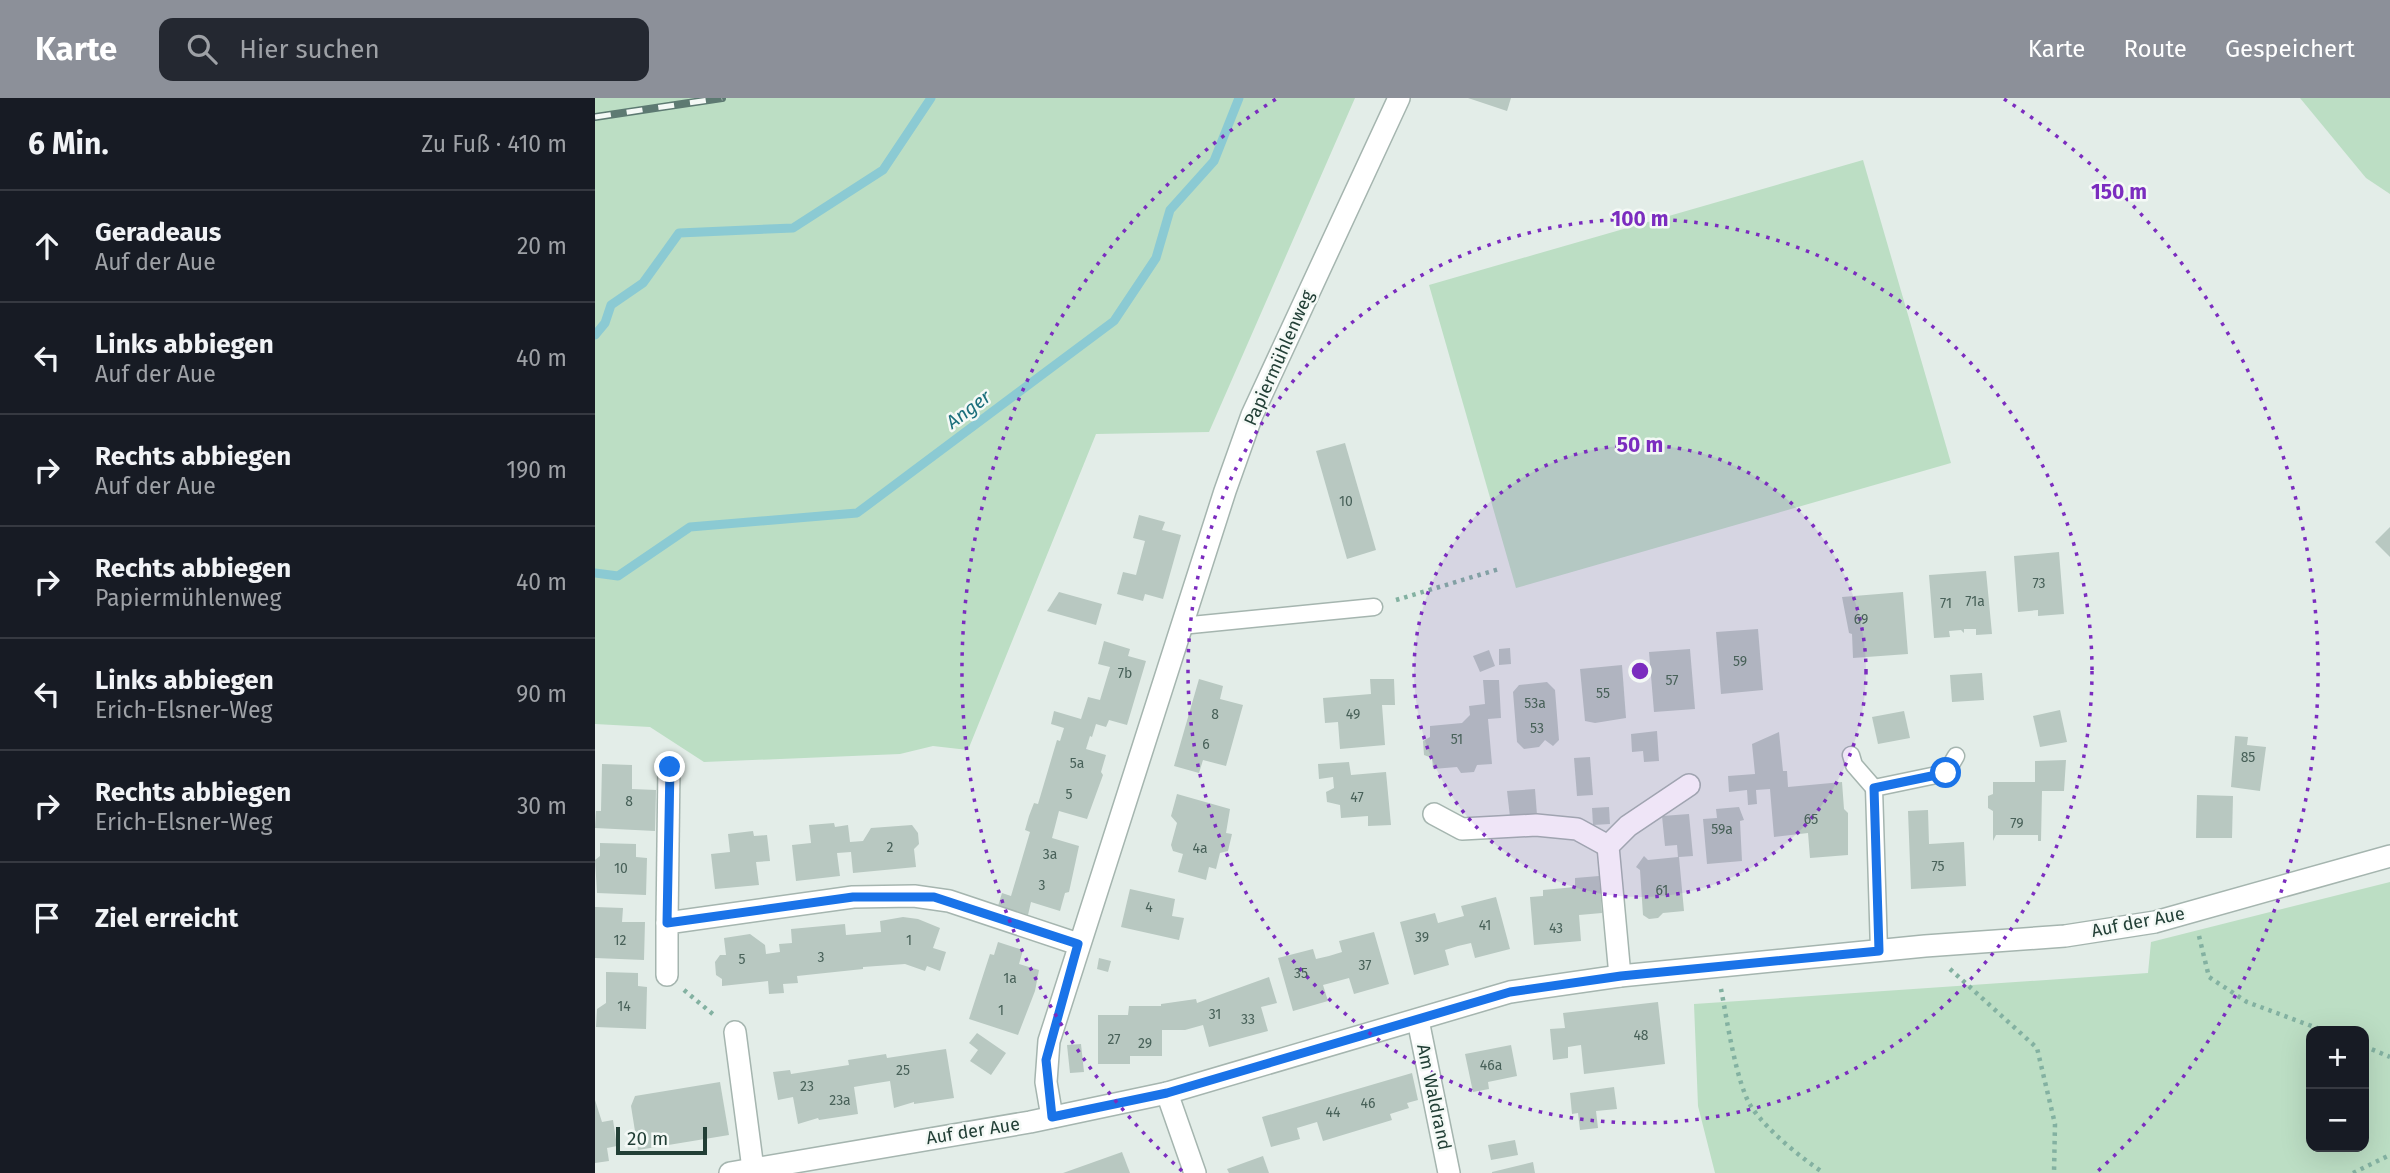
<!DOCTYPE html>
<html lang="de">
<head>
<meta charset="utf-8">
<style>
	:root { --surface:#171b24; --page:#242831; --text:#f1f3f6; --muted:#9ea1a6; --line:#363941; --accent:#8c9099 }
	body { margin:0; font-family:"Fira Sans",sans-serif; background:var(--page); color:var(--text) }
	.controls { position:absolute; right:21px; bottom:21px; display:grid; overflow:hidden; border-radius:14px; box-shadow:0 7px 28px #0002 }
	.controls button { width:63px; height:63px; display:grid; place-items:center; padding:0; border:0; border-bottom:2px solid var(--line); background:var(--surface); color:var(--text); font:35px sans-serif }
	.scale { position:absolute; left:21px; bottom:18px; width:91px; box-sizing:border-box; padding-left:7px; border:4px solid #223f36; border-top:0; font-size:19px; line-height:24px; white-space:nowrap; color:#223f36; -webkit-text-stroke:5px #f4f9f6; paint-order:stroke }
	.stop { position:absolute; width:21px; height:21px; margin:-16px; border:5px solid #1a73e8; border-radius:50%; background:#fff }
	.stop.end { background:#1a73e8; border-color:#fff; box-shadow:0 2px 7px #0008 }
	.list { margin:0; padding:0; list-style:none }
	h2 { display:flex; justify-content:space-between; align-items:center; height:91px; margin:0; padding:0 28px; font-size:30px }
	h2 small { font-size:23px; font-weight:400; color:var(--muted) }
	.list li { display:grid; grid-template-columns:46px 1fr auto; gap:21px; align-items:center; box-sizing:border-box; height:112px; padding:0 28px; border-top:2px solid var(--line) }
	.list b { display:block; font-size:26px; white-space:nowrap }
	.list p { margin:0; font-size:23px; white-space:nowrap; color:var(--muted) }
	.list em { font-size:23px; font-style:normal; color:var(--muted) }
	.icon { flex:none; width:38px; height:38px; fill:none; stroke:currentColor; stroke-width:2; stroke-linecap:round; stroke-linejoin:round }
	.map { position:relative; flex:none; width:1795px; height:1075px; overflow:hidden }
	header { display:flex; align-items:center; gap:42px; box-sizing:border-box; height:98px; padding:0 35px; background:var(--accent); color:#fff }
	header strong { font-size:33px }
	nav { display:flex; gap:38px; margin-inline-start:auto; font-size:24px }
	.search { width:490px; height:63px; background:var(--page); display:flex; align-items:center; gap:18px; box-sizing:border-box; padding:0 24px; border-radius:14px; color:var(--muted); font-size:26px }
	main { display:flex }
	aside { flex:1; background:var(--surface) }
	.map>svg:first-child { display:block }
</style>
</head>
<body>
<header>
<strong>Karte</strong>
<div class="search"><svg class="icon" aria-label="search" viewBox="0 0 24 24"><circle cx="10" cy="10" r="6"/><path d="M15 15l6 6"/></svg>Hier suchen</div>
<nav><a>Karte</a><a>Route</a><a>Gespeichert</a></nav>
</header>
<main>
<aside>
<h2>6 Min.<small>Zu Fuß · 410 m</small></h2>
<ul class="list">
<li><svg class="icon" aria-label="ahead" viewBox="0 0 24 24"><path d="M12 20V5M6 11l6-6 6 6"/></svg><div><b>Geradeaus</b><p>Auf der Aue</p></div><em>20 m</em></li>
<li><svg class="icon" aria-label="left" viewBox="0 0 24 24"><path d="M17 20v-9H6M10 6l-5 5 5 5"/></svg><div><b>Links abbiegen</b><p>Auf der Aue</p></div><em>40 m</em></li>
<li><svg class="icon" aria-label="right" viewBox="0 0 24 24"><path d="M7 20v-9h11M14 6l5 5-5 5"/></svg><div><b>Rechts abbiegen</b><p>Auf der Aue</p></div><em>190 m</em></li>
<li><svg class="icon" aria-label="right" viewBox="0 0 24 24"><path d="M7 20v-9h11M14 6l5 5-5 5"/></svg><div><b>Rechts abbiegen</b><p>Papiermühlenweg</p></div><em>40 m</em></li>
<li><svg class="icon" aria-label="left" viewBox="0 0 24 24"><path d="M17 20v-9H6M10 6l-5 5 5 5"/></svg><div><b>Links abbiegen</b><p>Erich-Elsner-Weg</p></div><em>90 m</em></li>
<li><svg class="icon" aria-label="right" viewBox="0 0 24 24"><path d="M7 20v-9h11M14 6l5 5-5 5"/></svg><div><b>Rechts abbiegen</b><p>Erich-Elsner-Weg</p></div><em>30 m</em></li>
<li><svg class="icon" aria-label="arrive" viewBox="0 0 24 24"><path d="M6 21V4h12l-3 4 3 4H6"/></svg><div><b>Ziel erreicht</b></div></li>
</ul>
</aside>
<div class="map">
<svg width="1795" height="1075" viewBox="0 0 1795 1075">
	<rect width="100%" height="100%" fill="#e3ede8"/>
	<g fill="#bcdec4" fill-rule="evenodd">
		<polygon points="0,0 760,0 614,334 501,336 373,652 338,648 305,656 109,664 55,629 0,626"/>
		<polygon points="1705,0 1795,0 1795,96 1771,80"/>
		<polygon points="1268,62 1356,365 921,490 834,187"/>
		<path d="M1795,784V1075H1120L1103,1008L1099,906L1553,875L1556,844ZM1716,933H1769V1049H1716Z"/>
	</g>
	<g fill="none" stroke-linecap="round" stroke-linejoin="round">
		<g stroke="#8bcad3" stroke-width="9">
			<polyline points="0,237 10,225 16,207 48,185 84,135 198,130 288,72 336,0"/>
			<polyline points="0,475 23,478 95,429 262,415 519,223 561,160 575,112 619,63 644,0"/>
		</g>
	</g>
	<g fill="#b8c8c1">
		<polygon points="873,0 916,0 912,13"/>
		<polygon points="750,345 781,452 752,461 721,353"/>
		<polygon points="544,417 570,424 567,432 586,437 568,501 550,496 548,503 522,496 528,474 541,477 550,443 538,440"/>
		<polygon points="1795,429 1795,459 1780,444"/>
		<polygon points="1464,454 1469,516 1443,518 1443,512 1423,514 1419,458"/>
		<polygon points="1391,473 1397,536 1381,537 1381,531 1369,531 1369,535 1366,532 1354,533 1355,539 1339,540 1334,477"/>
		<polygon points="464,494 507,506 501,527 452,513"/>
		<polygon points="1308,494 1313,556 1258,560 1257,536 1254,535 1247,499"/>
		<polygon points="1163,531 1168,592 1126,596 1121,534"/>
		<polygon points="509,543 535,551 533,558 551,563 532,627 514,622 511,629 501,626 497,639 495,638 491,651 511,657 506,674 508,677 492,721 464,713 457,740 484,748 474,794 470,795 465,813 436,804 433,817 403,808 407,795 416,798 435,734 430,732 434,718 439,705 443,706 462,642 465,643 469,630 456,626 459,613 486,621 493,599 505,602 515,569 503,566"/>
		<polygon points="915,550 916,566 904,567 904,551"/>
		<polygon points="1095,551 1100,611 1059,614 1054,554"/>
		<polygon points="894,552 900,568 885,574 878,558"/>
		<polygon points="1027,567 1031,620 1000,625 990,623 985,571"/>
		<polygon points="1387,575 1389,602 1357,604 1355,577"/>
		<polygon points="604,581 628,588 625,601 648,607 631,668 608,662 604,675 579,668"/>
		<polygon points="775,581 799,581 800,607 787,607 790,647 745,651 743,624 730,625 728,600 776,596"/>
		<polygon points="888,582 904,582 906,620 893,621 897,666 882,667 879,674 866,675 862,669 838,671 837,660 829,657 828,643 835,639 835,628 867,625 875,617 874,608 890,606"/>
		<polygon points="952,584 960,592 964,642 958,648 950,642 944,649 929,651 922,644 918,594 924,587"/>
		<polygon points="1465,612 1472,644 1445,649 1438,618"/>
		<polygon points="1309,613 1315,640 1283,646 1277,619"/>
		<polygon points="1062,633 1064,663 1049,664 1048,653 1037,654 1036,636"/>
		<polygon points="1184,634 1188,673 1192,673 1193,689 1247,684 1249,711 1253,715 1253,757 1215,760 1213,735 1179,739 1175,691 1161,692 1162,706 1153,707 1152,692 1134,694 1133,678 1160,676 1157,646"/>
		<polygon points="1640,638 1653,639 1652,647 1671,649 1665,693 1636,689"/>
		<polygon points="995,659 998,697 982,698 979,660"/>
		<polygon points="1471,662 1469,693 1447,693 1446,743 1443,743 1443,737 1401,737 1398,743 1398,713 1393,710 1393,698 1398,696 1398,684 1440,684 1440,663"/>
		<polygon points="754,664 756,677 791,674 796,727 773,728 773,718 746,720 745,707 732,704 731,694 739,690 738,679 724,681 723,666"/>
		<polygon points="7,666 37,667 37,691 61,692 60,733 0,730 1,713 6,713"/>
		<polygon points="940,691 942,717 915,719 912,693"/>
		<polygon points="582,696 635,711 631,735 637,736 633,753 625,755 621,771 614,769 611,782 583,774 588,756 578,753 576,747 582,725 576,718"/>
		<polygon points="1602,697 1638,698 1637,740 1601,740"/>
		<polygon points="1014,709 1015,726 998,727 997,710"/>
		<polygon points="1144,709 1149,722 1145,723 1147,763 1112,766 1108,721 1122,720 1121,711"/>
		<polygon points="1333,712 1334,746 1369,744 1371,788 1316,791 1313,713"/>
		<polygon points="1094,716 1098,758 1084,759 1089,813 1068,815 1063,820 1054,821 1048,817 1045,772 1041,769 1049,758 1053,762 1083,759 1082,747 1070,748 1067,718"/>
		<polygon points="239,725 240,729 253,727 255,744 268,743 276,730 317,727 323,735 324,746 319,751 321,769 258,775 256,754 242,755 245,778 201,783 197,747 216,745 214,727"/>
		<polygon points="158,733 159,738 172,737 175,763 161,764 164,787 120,791 116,756 135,754 133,736"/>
		<polygon points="5,745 41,746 41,759 52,760 51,797 2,795 0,762 5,758"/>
		<polygon points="1004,778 1007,815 984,817 986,843 939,847 935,799 948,798 948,792 980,789 980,780"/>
		<polygon points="535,791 580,801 577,818 589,820 584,842 526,829"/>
		<polygon points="901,799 915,851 880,860 876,845 863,848 850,852 854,867 819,877 805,824 840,815 843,825 869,818 866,808"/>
		<polygon points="0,809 28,810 27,824 50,824 49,862 0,860"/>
		<polygon points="308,819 323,821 345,830 338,850 351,854 345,873 332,868 330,873 310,866 268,869 268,871 202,878 203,885 188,886 189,895 174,896 173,883 127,888 127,881 121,877 120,864 125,857 131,857 129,840 155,836 170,847 171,856 185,854 184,846 197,845 196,831 250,826 251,837 286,834 285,823"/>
		<polygon points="779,834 794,886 759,896 754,880 728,887 733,903 698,913 683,860 718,851 721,861 734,858 747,854 744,843"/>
		<polygon points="403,844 428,852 424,866 444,872 440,893 423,937 374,921 395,856 399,857"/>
		<polygon points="504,860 516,863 513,874 502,871"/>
		<polygon points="11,874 43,875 43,888 52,889 51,931 1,929 2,911 11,905"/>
		<polygon points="674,879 682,905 666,909 673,933 614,949 608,927 590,932 567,932 567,958 535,958 535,966 503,966 503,917 533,917 534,908 566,908 566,906 601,901 602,905"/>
		<polygon points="1063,904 1070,966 989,976 986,947 973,949 973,960 958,962 955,931 970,930 968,915"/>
		<polygon points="382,935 411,955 396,977 375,963 383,952 374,945"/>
		<polygon points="486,946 489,974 475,975 472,947"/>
		<polygon points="916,947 922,978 893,984 894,991 878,994 870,956"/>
		<polygon points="351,951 359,1000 319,1006 319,1004 299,1010 295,983 276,986 259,989 263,1016 224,1022 223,1020 203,1026 198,999 183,1002 178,974 195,972 196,976 254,967 253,962 291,956 292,960"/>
		<polygon points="817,975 823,1002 812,1005 814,1010 795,1016 797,1022 728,1043 722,1024 702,1030 705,1041 676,1049 667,1019"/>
		<polygon points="125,984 134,1037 43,1052 36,1008 40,998"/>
		<polygon points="1019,989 1022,1011 1001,1013 1003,1030 985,1032 983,1015 977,1016 975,995"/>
		<polygon points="0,1002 7,1024 18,1022 22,1048 12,1050 14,1063 0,1065"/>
		<polygon points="920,1042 923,1057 896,1062 893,1047"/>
		<polygon points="527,1054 535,1075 468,1075"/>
		<polygon points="668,1058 674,1075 634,1075 632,1071"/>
		<polygon points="938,1064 940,1075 897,1075 897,1074"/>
	</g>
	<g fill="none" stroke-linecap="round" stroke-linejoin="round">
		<defs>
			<g id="service">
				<polyline points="586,528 779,509"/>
				<polyline points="1256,657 1259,667 1279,690"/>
				<polyline points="1284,853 1279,690 1351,675 1361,658"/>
			</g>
			<g id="minor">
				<polyline points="839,716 867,731 941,727 982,731 1013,748"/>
				<polyline points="72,825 74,669"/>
				<polyline points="72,877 72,825 258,799 319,798 354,803 483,846"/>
				<polyline points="1025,878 1013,748 1033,728 1094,687"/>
				<polyline points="823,922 854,1075"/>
				<polyline points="140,934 158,1071"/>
				<polyline points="572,995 600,1075"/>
				<polyline points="457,1019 451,984 454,943 630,393 657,317 804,0"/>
				<polyline points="135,1075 435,1024 572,995 915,894 1025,878 1330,848 1470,838 1560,824 1795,758"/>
			</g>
		</defs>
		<use href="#service" stroke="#a5b5af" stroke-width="19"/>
		<use href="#minor" stroke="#a5b5af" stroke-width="24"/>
		<g stroke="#83b1a1" stroke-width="4.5" stroke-dasharray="3.5 5" stroke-linecap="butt">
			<polyline points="801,502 904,471"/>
			<polyline points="1604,838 1614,879 1652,904 1730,933"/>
			<polyline points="1355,871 1442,950 1460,1026 1459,1075"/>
			<path d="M1126,891C1132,921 1141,986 1157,1010C1173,1033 1206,1060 1229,1075"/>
			<polyline points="89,892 120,918"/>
			<polyline points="1769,948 1795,959"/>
			<polyline points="1758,1075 1795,1057"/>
		</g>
		<use href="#service" stroke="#fff" stroke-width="16"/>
		<use href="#minor" stroke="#fff" stroke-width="21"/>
		<defs>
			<polyline id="rail" points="0,19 127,0"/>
		</defs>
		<use href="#rail" stroke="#5d7a72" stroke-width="8"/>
		<use href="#rail" stroke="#f4f9f6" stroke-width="5" stroke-dasharray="16" stroke-linecap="butt"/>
	</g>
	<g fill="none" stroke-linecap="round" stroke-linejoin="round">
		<polyline stroke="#1a73e8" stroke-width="9" points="75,669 72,825 258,799 339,799 483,846 451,962 457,1019 572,995 915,894 1026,878 1284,853 1279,690 1351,675"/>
	</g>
	<circle cx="1045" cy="573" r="226" fill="#7b2cbf" fill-opacity=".12"/>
	<g fill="none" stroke="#7b2cbf" stroke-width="3.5" stroke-dasharray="3.5 7">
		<circle cx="1045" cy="573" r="226"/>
		<circle cx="1045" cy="573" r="452"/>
		<path d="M587 1073A678 678 0 0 1 681 1M1409 1A678 678 0 0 1 1503 1073"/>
	</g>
	<g text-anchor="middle" stroke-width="5" stroke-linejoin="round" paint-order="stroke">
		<g font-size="14" fill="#486159">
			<text x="751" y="408">10</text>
			<text x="1444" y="490">73</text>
			<text x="1380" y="508">71a</text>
			<text x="1351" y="510">71</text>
			<text x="1266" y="526">69</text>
			<text x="1145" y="568">59</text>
			<text x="530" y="580">7b</text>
			<text x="1077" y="587">57</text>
			<text x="1008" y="600">55</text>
			<text x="940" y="610">53a</text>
			<text x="620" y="621">8</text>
			<text x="758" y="621">49</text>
			<text x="942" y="635">53</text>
			<text x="862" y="646">51</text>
			<text x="611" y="651">6</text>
			<text x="1653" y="664">85</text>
			<text x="482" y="670">5a</text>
			<text x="474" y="701">5</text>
			<text x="762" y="704">47</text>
			<text x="34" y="708">8</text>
			<text x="1216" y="726">65</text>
			<text x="1422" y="730">79</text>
			<text x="1127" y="736">59a</text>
			<text x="295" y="754">2</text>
			<text x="605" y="755">4a</text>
			<text x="455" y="761">3a</text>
			<text x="1343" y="773">75</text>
			<text x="26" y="775">10</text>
			<text x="447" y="792">3</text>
			<text x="1067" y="797">61</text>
			<text x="554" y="814">4</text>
			<text x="890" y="832">41</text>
			<text x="961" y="835">43</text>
			<text x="827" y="844">39</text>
			<text x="25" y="847">12</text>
			<text x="314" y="847">1</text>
			<text x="226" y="864">3</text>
			<text x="147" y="866">5</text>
			<text x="770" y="872">37</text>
			<text x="706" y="880">35</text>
			<text x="415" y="885">1a</text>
			<text x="29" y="913">14</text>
			<text x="406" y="917">1</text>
			<text x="620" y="921">31</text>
			<text x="653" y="926">33</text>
			<text x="1046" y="942">48</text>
			<text x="519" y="946">27</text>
			<text x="550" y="950">29</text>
			<text x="896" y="972">46a</text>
			<text x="308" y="977">25</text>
			<text x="212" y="993">23</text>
			<text x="245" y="1007">23a</text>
			<text x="773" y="1010">46</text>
			<text x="738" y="1019">44</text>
		</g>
		<g font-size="18" fill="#223f36" stroke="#f4f9f6">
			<text transform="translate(684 260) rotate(-66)" y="6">Papiermühlenweg</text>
			<text transform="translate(1543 824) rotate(-11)" y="6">Auf der Aue</text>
			<text transform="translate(839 999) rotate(78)" y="6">Am Waldrand</text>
			<text transform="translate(378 1033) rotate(-9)" y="6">Auf der Aue</text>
		</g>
		<g font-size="19" font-style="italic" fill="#1b6f7c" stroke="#f4f9f6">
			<text transform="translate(373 311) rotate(-37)" y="7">Anger</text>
		</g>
	</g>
	<circle cx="1045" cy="573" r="10" fill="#7b2cbf" stroke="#f4f9f6" stroke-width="3.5"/>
	<g font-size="21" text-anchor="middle" font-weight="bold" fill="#7b2cbf" stroke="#f4f9f6" stroke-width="5" stroke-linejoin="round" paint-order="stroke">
		<text x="1524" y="101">150 m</text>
		<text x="1045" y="128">100 m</text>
		<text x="1045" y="354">50 m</text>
	</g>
</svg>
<div class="controls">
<button>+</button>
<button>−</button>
</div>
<div class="scale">20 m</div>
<div class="stop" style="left:1351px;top:675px"></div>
<div class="stop end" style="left:75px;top:669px"></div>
</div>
</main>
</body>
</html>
